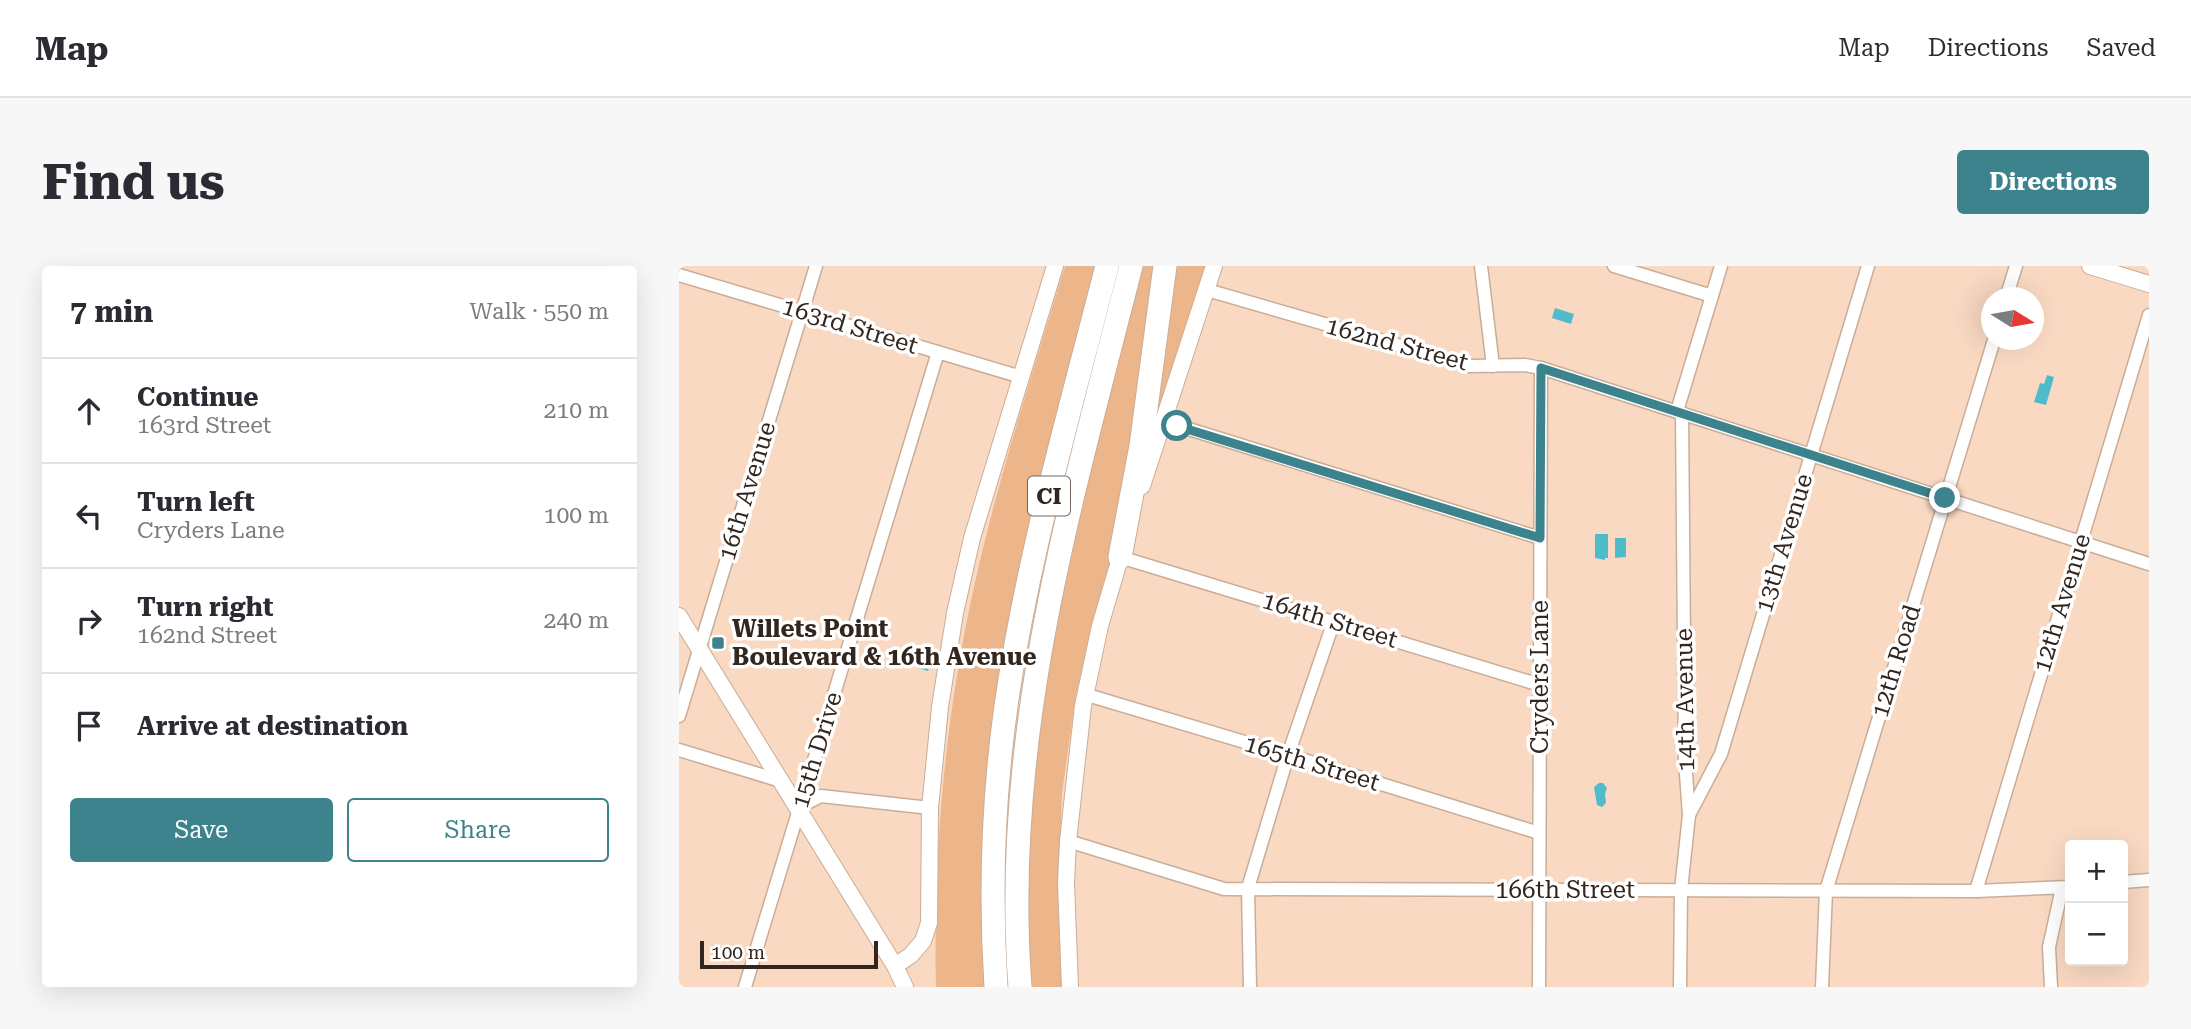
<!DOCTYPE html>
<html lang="en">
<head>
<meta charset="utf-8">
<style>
	:root { --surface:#fff; --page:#f7f7f7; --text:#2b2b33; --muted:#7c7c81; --line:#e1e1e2; --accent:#3d838d }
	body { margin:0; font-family:"Roboto Serif",serif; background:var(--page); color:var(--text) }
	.controls { position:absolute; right:21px; bottom:21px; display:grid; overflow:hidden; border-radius:7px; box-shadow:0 7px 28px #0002 }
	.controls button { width:63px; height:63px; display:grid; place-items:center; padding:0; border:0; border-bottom:2px solid var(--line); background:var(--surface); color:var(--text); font:35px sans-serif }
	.compass { position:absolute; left:1302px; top:21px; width:63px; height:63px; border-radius:50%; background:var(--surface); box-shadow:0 7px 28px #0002; rotate:101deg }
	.scale { position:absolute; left:21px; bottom:18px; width:178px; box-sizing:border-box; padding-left:7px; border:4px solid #32261e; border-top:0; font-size:19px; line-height:24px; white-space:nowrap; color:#32261e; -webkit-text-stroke:5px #fff; paint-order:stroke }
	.stop { position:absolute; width:21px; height:21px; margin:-16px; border:5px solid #3d838d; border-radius:50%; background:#fff }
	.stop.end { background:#3d838d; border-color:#fff; box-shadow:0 2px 7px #0008 }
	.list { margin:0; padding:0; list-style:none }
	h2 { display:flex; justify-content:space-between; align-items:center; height:91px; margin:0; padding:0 28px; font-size:30px }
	h2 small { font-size:23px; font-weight:400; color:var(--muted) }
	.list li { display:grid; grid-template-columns:46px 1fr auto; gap:21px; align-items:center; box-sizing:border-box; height:105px; padding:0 28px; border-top:2px solid var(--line) }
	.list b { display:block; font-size:26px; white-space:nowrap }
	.list p { margin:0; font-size:23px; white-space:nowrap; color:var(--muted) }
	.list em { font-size:23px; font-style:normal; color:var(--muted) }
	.actions { display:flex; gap:14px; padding:21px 28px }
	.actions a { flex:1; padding:16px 0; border:2px solid var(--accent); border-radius:7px; text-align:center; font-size:24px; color:var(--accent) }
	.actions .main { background:var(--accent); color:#fff }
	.icon { flex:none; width:38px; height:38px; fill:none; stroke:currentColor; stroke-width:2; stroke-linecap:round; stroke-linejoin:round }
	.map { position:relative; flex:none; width:1470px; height:721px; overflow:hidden; border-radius:7px }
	header { display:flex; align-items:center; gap:42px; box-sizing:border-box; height:98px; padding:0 35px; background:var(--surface); border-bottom:2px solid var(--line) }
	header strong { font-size:33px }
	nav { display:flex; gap:38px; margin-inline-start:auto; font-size:24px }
	.intro { display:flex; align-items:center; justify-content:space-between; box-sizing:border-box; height:168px; padding:0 42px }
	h1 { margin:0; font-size:49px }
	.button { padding:18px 32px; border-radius:7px; background:var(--accent); color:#fff; font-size:24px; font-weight:700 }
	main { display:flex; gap:42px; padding:0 42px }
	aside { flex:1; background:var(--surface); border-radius:7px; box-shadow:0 7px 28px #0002 }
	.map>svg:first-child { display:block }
</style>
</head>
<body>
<header>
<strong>Map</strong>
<nav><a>Map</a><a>Directions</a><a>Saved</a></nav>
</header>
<div class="intro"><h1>Find us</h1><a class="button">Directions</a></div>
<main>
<aside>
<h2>7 min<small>Walk · 550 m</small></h2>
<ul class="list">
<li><svg class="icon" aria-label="ahead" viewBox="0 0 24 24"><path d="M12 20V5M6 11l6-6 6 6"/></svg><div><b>Continue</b><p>163rd Street</p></div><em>210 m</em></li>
<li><svg class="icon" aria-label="left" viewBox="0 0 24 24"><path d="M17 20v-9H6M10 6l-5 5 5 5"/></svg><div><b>Turn left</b><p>Cryders Lane</p></div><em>100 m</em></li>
<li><svg class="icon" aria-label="right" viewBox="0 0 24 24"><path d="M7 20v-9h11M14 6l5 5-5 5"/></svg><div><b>Turn right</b><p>162nd Street</p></div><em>240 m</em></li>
<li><svg class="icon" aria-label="arrive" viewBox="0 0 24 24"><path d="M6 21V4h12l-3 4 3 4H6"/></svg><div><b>Arrive at destination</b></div></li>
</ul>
<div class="actions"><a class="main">Save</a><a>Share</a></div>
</aside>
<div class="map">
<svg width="1470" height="721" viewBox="0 0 1470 721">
	<rect width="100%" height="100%" fill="#f9d9c2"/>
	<g fill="#edb58a">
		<path d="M386,0H418L330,362L315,437L305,560L308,721H257C254,587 266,451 295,321C319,212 354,106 386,0Z"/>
		<polygon points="463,0 480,0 444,255 416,348 397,428 383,527 380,620 384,721 351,721 348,615 354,515 362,425 383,317"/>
		<polygon points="492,0 526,0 471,173"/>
	</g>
	<g fill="#4fbccc">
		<polygon points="876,42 895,48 892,58 873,52"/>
		<polygon points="1368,109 1375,111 1367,139 1355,136 1361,117 1365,118"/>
		<polygon points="916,268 929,268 929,292 926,292 926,294 916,292"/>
		<polygon points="936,272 947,272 947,291 936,292"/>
		<polygon points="241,385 254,389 249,405 239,402 243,390 240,389"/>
		<polygon points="920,517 924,517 928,522 926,528 927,537 923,541 918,539 915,521"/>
	</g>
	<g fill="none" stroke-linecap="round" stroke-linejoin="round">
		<defs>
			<g id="minor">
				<polyline points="802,0 814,100"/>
				<polyline points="935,0 1033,30"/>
				<polyline points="0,9 342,111"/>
				<polyline points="528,24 791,100 846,99 862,102 1470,298"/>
				<polyline points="1327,32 1337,0"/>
				<polyline points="998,145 1042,0"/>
				<polyline points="484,155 861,272"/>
				<polyline points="441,291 861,419"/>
				<polyline points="405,428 609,489 860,567"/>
				<polyline points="0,450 137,0"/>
				<polyline points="0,484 102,515"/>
				<polyline points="120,541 142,530 251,542"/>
				<polyline points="1010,549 1042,488 1189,0"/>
				<polyline points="389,575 545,623 1297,625 1391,621"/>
				<polyline points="1444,616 1470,614"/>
				<polyline points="1297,625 1470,49"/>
				<polyline points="66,721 259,86"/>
				<polyline points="571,721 569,622 609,489 655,355"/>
				<polyline points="860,721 862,102"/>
				<polyline points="1001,721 1002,624 1010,549 1006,494 1003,147"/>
				<polyline points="1143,721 1147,625 1315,74"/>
				<polyline points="1372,721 1370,681 1383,622"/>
			</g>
			<g id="tertiary">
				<polyline points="1411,0 1470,18"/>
				<polyline points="463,220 535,0"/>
				<polyline points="0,350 216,700 226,721"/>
				<polyline points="216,700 232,689 244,675 250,657 251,542 261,441 276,347 293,272 376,0"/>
				<polyline points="391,721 387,617 389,575 404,440 421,360 444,282"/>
			</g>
			<g id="motorway">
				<polyline points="441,291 462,180 486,0"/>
				<path d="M317,721C311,628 314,533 327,440C348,292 391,145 428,0"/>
				<path d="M341,721C322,471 391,239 452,0"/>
			</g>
		</defs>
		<use href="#minor" stroke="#caad96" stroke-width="15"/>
		<use href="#tertiary" stroke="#caad96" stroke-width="18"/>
		<use href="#motorway" stroke="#caad96" stroke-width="25"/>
		<use href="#minor" stroke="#fff" stroke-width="12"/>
		<use href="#tertiary" stroke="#fff" stroke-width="16"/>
		<use href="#motorway" stroke="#fff" stroke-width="23"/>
	</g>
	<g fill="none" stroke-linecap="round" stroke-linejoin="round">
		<polyline stroke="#3d838d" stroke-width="9" points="498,160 861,272 862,102 1266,232"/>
	</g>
	<rect fill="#3d838d" stroke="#fff" stroke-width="2.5" x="32" y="370" width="14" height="14" rx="3.5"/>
	<g text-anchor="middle" stroke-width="7" stroke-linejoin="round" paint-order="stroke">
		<rect fill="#fff" stroke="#706762" stroke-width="2" x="349" y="210.5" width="42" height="39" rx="5"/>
		<g font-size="23" font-weight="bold" fill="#32261e">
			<text x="370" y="238">CI</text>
		</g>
		<g font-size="24" fill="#32261e" stroke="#fff">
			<text transform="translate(171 60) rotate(17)" y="8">163rd Street</text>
			<text transform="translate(718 78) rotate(15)" y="8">162nd Street</text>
			<text transform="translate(68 225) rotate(-73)" y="8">16th Avenue</text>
			<text transform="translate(1105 277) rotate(-73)" y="8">13th Avenue</text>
			<text transform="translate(1383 337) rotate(-73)" y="8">12th Avenue</text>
			<text transform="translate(651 354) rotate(17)" y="8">164th Street</text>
			<text transform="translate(1217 395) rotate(-73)" y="8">12th Road</text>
			<text transform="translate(861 411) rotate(-90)" y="8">Cryders Lane</text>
			<text transform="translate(1006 434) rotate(-91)" y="8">14th Avenue</text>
			<text transform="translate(138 484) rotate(-73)" y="8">15th Drive</text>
			<text transform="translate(633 497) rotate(17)" y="8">165th Street</text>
			<text x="886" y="632">166th Street</text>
		</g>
		<g font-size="24" font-weight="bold" fill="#32261e" stroke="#fff" text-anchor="start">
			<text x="53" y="371">Willets Point<tspan x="53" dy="28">Boulevard &amp; 16th Avenue</tspan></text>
		</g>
	</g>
</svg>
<div class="controls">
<button>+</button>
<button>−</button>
</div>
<svg class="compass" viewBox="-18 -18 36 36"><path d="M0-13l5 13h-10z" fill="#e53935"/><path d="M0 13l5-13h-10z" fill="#7c7c81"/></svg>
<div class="scale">100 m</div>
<div class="stop" style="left:498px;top:160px"></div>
<div class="stop end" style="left:1266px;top:232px"></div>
</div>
</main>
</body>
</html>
